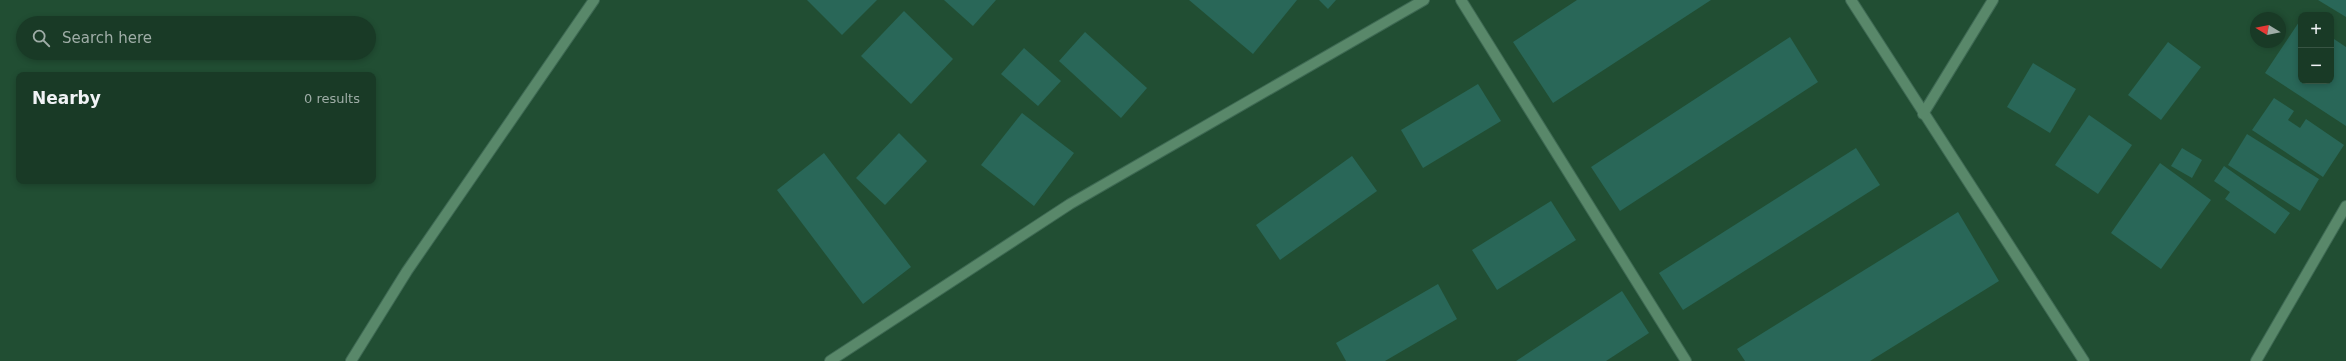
<!DOCTYPE html>
<html lang="en">
<head>
<meta charset="utf-8">
<style>
	:root { --surface:#193a26; --page:#264532; --text:#f1f3f6; --muted:#9fada7; --line:#375443 }
	body { margin:0; font-family:"DejaVu Sans",sans-serif; background:var(--page); color:var(--text) }
	.controls { position:absolute; right:12px; top:12px; display:grid; overflow:hidden; border-radius:8px; box-shadow:0 2px 6px #0003 }
	.controls button { width:36px; height:36px; display:grid; place-items:center; padding:0; border:0; border-bottom:1px solid var(--line); background:var(--surface); color:var(--text); font:20px sans-serif }
	.compass { position:absolute; left:2250px; top:12px; width:36px; height:36px; border-radius:50%; background:var(--surface); box-shadow:0 2px 6px #0003; rotate:280deg }
	.list { margin:0; padding:0; list-style:none }
	h2 { display:flex; justify-content:space-between; align-items:center; height:52px; margin:0; padding:0 16px; font-size:17px }
	h2 small { font-size:13px; font-weight:400; color:var(--muted) }
	.icon { flex:none; width:22px; height:22px; fill:none; stroke:currentColor; stroke-width:2; stroke-linecap:round; stroke-linejoin:round }
	.map { position:relative; flex:none; width:2346px; height:361px; overflow:hidden }
	.search { position:absolute; background:var(--surface); box-shadow:0 2px 6px #0003; left:16px; top:16px; width:360px; height:44px; display:flex; align-items:center; gap:10px; box-sizing:border-box; padding:0 14px; border-radius:22px; color:var(--muted); font-size:15px }
	.panel { position:absolute; background:var(--surface); box-shadow:0 2px 6px #0003; left:16px; top:72px; width:360px; height:112px; border-radius:8px }
	.map>svg:first-child { display:block }
</style>
</head>
<body>
<div class="map">
<svg width="2346" height="361" viewBox="0 0 2346 361">
	<rect width="100%" height="100%" fill="#214e33"/>
	<g fill="#296758">
		<polygon points="807,0 877,0 842,35"/>
		<polygon points="944,0 996,0 973,26"/>
		<polygon points="1189,0 1297,0 1253,54"/>
		<polygon points="1319,0 1336,0 1328,9"/>
		<polygon points="1577,0 1711,0 1553,103 1513,42"/>
		<polygon points="2318,0 2346,0 2346,17"/>
		<polygon points="904,11 953,59 911,104 861,56"/>
		<polygon points="2301,19 2301,81 2331,81 2331,37 2346,47 2346,126 2265,73"/>
		<polygon points="1085,32 1147,88 1121,118 1059,61"/>
		<polygon points="1790,37 1818,82 1620,211 1591,167"/>
		<polygon points="2168,42 2201,67 2161,120 2128,95"/>
		<polygon points="1024,48 1061,81 1038,106 1001,74"/>
		<polygon points="2033,63 2076,89 2050,133 2007,107"/>
		<polygon points="1478,84 1501,121 1423,168 1401,130"/>
		<polygon points="2274,98 2294,111 2288,120 2300,128 2306,119 2344,145 2323,177 2252,130"/>
		<polygon points="1022,113 1074,153 1034,206 981,165"/>
		<polygon points="2089,115 2132,145 2098,194 2055,165"/>
		<polygon points="899,133 927,161 885,205 856,178"/>
		<polygon points="2247,134 2319,179 2300,211 2228,165"/>
		<polygon points="1856,148 1880,185 1683,310 1659,273"/>
		<polygon points="2182,148 2202,160 2192,178 2171,166"/>
		<polygon points="824,153 911,267 863,304 777,190"/>
		<polygon points="1352,156 1377,191 1280,260 1256,225"/>
		<polygon points="2160,163 2211,200 2161,269 2111,233"/>
		<polygon points="2224,166 2290,213 2275,234 2225,199 2230,192 2214,181"/>
		<polygon points="1551,201 1576,240 1497,290 1472,250"/>
		<polygon points="1958,212 1999,281 1870,361 1745,361 1737,349"/>
		<polygon points="1438,284 1457,319 1385,361 1346,361 1336,343"/>
		<polygon points="1622,291 1649,333 1606,361 1516,361"/>
	</g>
	<g fill="none" stroke-linecap="round" stroke-linejoin="round">
		<defs>
			<g id="minor">
				<polyline points="1461,0 1686,361"/>
				<polyline points="1851,0 2084,361"/>
				<polyline points="1923,114 1993,0"/>
				<polyline points="351,361 407,271 594,0"/>
				<polyline points="830,361 1070,204 1424,0"/>
				<polyline points="2256,361 2346,206"/>
			</g>
		</defs>
		<use href="#minor" stroke="#3e6953" stroke-width="12"/>
		<use href="#minor" stroke="#59886a" stroke-width="10"/>
	</g>
</svg>
<div class="controls">
<button>+</button>
<button>−</button>
</div>
<svg class="compass" viewBox="-18 -18 36 36"><path d="M0-13l5 13h-10z" fill="#e53935"/><path d="M0 13l5-13h-10z" fill="#9fada7"/></svg>
<div class="search"><svg class="icon" aria-label="search" viewBox="0 0 24 24"><circle cx="10" cy="10" r="6"/><path d="M15 15l6 6"/></svg>Search here</div>
<section class="panel">
<h2>Nearby<small>0 results</small></h2>
<ul class="list">
</ul>
</section>
</div>
</body>
</html>
